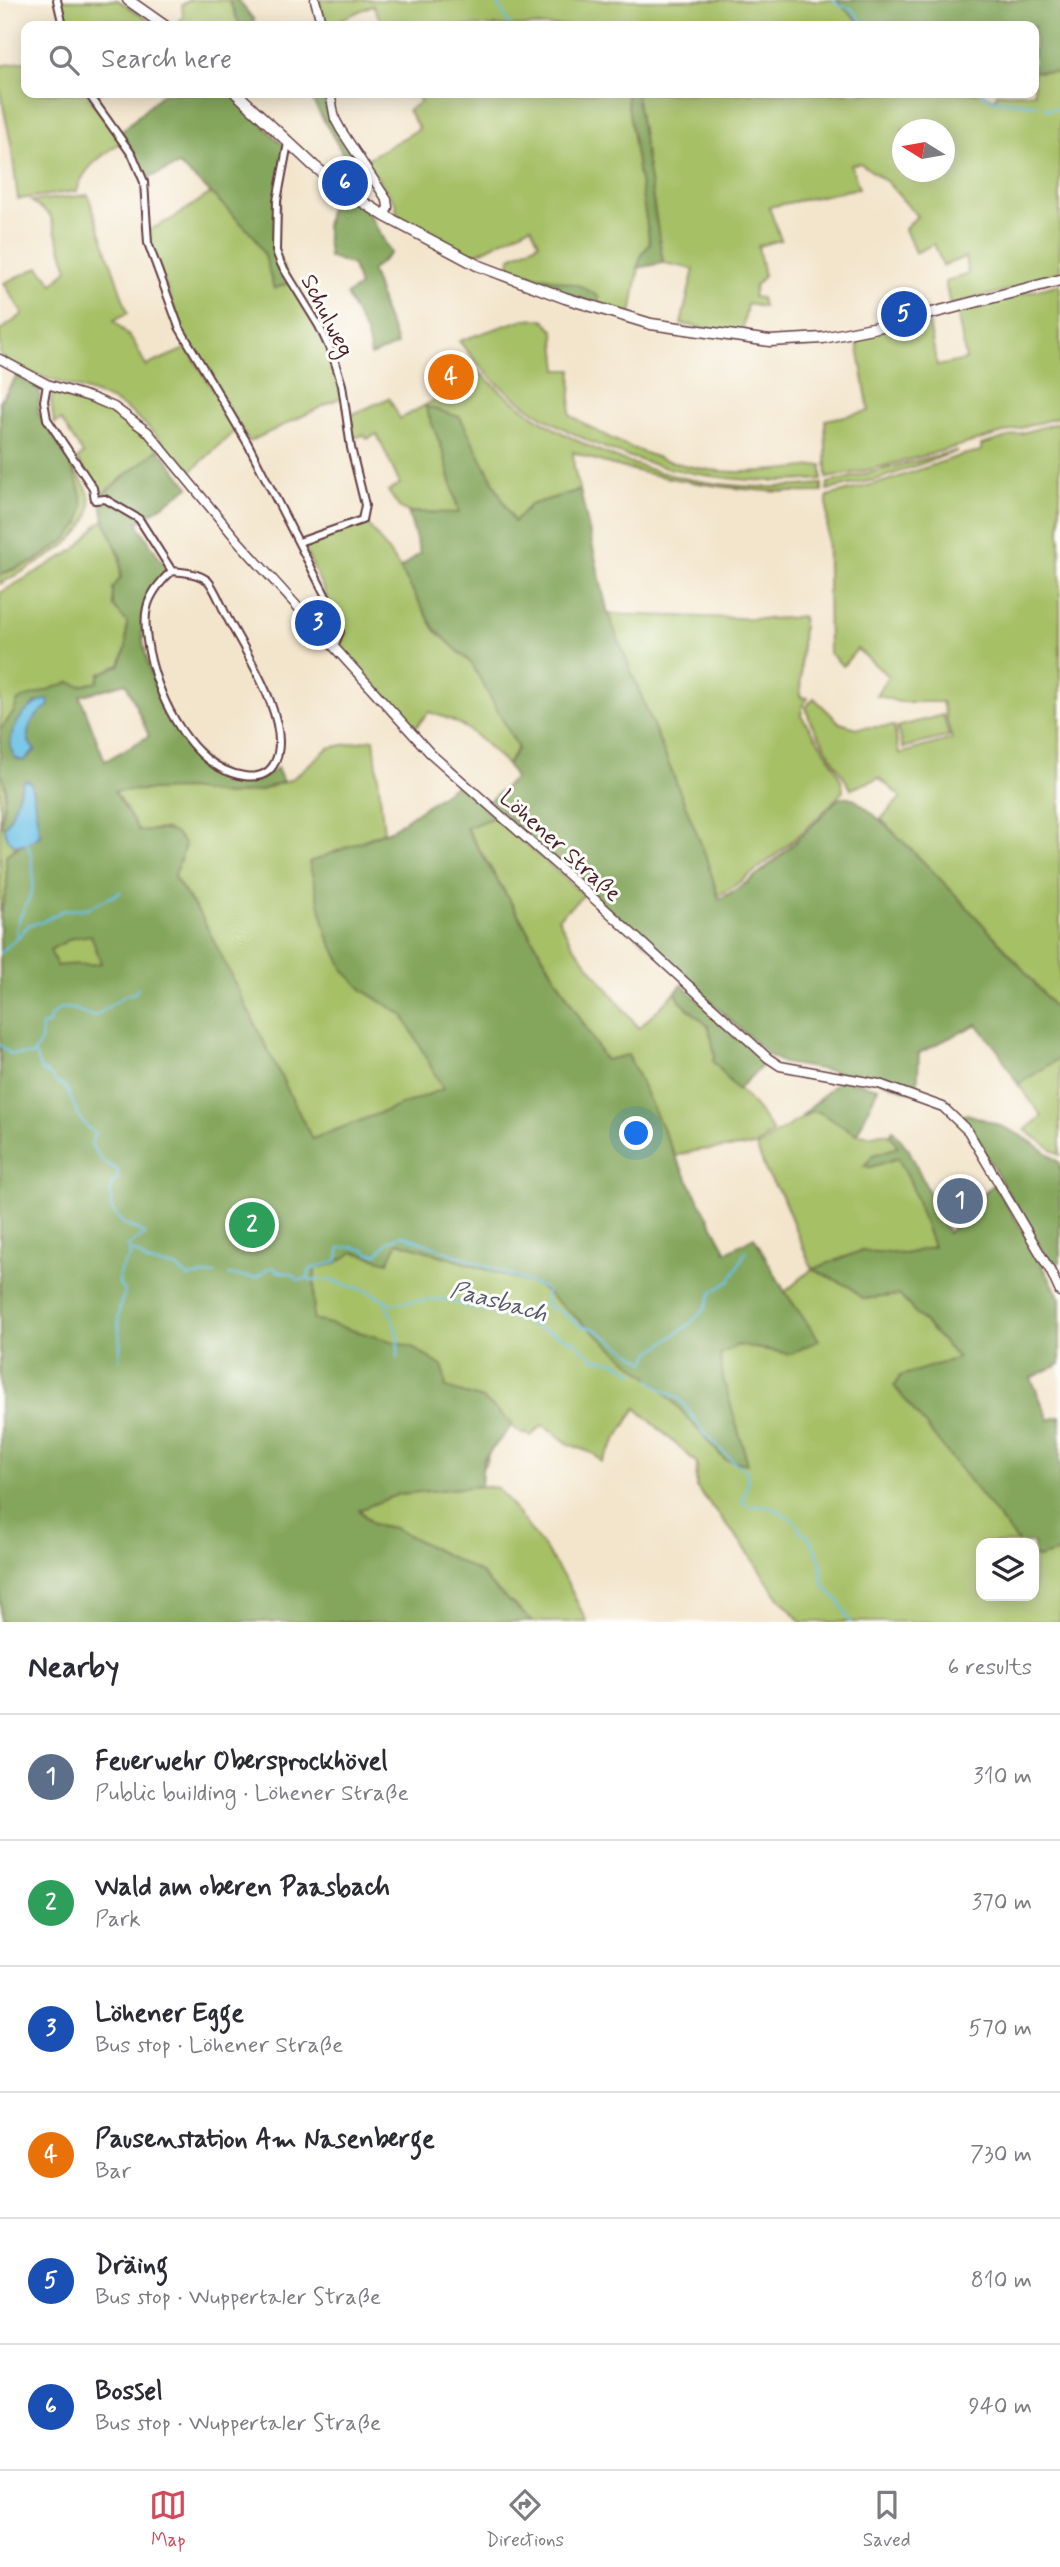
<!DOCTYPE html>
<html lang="en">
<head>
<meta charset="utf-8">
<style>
	:root { --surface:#fff; --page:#f7f7f7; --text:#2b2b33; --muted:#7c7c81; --line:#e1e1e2; --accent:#d1495b }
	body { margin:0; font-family:Mynerve,sans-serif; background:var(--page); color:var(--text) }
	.controls { position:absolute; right:21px; bottom:21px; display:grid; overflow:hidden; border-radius:14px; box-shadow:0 4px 18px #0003 }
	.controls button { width:63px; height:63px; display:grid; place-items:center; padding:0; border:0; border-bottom:2px solid var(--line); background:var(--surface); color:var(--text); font:35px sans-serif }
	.compass { position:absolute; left:892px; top:119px; width:63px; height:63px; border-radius:50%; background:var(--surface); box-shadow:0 4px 18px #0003; rotate:281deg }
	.you { position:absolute; left:637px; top:1134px; width:24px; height:24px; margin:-18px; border:5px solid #fff; border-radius:50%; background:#1a73e8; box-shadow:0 0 0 10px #1a73e833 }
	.badge { display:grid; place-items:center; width:46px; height:46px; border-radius:50%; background:var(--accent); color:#fff; font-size:23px; font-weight:700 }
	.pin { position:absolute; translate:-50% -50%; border:4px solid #fff; box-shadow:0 2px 7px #0006 }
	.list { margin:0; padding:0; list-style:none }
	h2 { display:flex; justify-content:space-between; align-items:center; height:91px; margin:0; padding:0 28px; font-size:30px }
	h2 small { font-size:23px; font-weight:400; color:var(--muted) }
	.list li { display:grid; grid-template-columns:46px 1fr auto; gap:21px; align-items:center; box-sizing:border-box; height:126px; padding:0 28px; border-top:2px solid var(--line) }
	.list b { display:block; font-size:26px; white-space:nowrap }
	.list p { margin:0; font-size:23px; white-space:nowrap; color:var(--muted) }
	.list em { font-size:23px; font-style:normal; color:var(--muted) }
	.icon { flex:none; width:38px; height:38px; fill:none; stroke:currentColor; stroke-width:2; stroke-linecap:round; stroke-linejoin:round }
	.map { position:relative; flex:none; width:1060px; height:1622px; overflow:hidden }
	.search { position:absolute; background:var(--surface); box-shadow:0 4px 18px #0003; left:21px; right:21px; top:21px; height:77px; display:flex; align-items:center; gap:18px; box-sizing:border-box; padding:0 24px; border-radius:14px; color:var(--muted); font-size:26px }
	.sheet { height:847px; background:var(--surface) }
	nav { display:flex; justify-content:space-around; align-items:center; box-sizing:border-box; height:98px; border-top:2px solid var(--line); background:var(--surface); font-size:19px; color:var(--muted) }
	nav a { display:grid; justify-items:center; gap:4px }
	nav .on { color:var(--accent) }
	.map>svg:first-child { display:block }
</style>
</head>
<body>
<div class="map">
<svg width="1060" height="1622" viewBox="0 0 1060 1622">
	<rect width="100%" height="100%" fill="#fdfcf7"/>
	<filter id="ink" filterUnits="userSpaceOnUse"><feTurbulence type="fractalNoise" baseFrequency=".0143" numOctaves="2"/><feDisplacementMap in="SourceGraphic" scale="14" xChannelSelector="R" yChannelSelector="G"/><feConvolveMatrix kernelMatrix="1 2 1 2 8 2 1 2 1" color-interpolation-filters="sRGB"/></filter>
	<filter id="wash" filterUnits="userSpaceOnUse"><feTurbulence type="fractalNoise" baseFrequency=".00686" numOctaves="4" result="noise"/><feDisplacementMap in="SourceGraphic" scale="28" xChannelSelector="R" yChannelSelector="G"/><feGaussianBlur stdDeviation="1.57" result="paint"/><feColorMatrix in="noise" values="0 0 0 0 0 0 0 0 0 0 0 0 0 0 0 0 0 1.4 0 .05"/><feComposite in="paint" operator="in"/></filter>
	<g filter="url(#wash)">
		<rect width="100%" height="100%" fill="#f3e5cc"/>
		<g fill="#a6c066" stroke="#787048" stroke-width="2" fill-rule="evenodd">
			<polygon points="59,0 118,0 157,26 66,26"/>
			<polygon points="189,0 229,0 240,26 175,26 183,17 182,5"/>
			<polygon points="319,0 835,0 864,26 383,26 373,5 326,26"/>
			<path d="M26,61V93H86L121,142C102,156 83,167 77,191L18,199L11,144L0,91V66Z"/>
			<path d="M1034,71L1060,73V277L950,305L945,282L968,274L965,257L943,266L934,244L915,253L905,229L917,216L887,182L860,163L851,165L859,188L769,207L781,240L758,246L764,276L755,286L753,297L761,298L763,307L747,304L742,334L681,324L694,269L663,263L636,93H981L995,99L997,93H1034ZM902,130H944V172H902Z"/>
			<polygon points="416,93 626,93 650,245 641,255 631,315 506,273 511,257 539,243 531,226 470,257 397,216 396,204 365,160 419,129 408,110 421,102"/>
			<polygon points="211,193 255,237 265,256 274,289 291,282 332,356 342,397 249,442 183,332 150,244 149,230 172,219"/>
			<path d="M88,195L128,313L114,320L134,342L146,366L187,348L237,429L188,474C167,448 145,418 115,402C76,383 36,382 0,355V331L23,314L4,283L39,267L53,284L68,269L50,215L31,201Z"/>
			<path d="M1060,284V417C982,438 906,464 827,478L825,420L869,411L856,336L928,318L937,366L966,360L957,311Z"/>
			<path d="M543,319L554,331L558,370H572L570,415C619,447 682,472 741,472C768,472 795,468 822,465V479C708,489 587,459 498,384C484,372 471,355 459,341L521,320Z"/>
			<path d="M478,371C568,457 699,499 822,484V492C762,494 704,486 645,473C620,467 597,462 573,452L574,469L580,490L530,505L514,522L460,417L426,407L444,454L459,513L408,512L399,507L388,491L400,484L377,434L367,439L364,435L350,439L349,416L389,398L400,419L468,382L477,376Z"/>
			<path d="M58,392C98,404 131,418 159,449L100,496L77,459L83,454L61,420L54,424L51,400L54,393Z"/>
			<polygon points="1060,422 1060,1017 1004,947 881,819 901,797 879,778 851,789 810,721 806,707 814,698 840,723 857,728 894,726 899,754 952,739 942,702 899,702 876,695 888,676 857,649 843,666 829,653 827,496 887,481 962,455 981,451 981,445"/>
			<polygon points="957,451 879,479 827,490 828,483"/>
			<path d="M71,464C76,473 84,482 88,492C105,536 30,566 0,584V575L35,561L68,538L83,505Z"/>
			<path d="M104,520C123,561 125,562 113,606L127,621L126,648L120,665L100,674L98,682L80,686L13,713L0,730V593L76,549L98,524Z"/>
			<path d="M365,520L401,569L435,630L472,664L518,747L507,765C479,738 468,723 429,712L414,729L340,645L341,628L302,543Z"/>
			<path d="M608,614L768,619L803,617C803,644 799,669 801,697L808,698L803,704L801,715C812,734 843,770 843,791C812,827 760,871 718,896L705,854Z"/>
			<polygon points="943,715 949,736 903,748 897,727"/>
			<path d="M374,739L384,832L310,862L363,990L403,1015L444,1089L452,1152L763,1267L819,1341L785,1292L812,1269L782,1196L767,1174L757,1148L777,1133L813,1111L819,1112C832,1119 846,1131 860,1134C881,1140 882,1121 899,1147L882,1152L871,1167L898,1158L910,1181L933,1247L905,1254L861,1251L813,1269L850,1287L863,1299L899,1295L959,1359L900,1376L975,1486L1019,1543H981V1596H1034V1556L1038,1558L1060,1552V1622H801L775,1593L740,1541L696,1487L697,1463L636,1408L602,1462L594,1454L569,1444L543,1425L531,1436L525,1432L523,1434L498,1418L486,1462L474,1482L386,1496L0,1622V930L203,919L174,877L185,845L165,829L139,831L114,790L188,789L228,795L258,791L292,779L328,748ZM751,1342L795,1352L791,1354L737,1345Z"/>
			<path d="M0,770C2,777 6,785 5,792C4,809 0,839 18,845L6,855L7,887L0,915Z"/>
			<path d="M495,817L584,895L558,918L572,944L639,1028L676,992L680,1001L709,1027L715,1055L713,1061C734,1085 756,1104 773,1132L756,1146L699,1150L675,1156L628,1055L606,1061L466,827Z"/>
			<polygon points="1060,1058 1060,1155 1025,1130 1042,1116 1018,1084"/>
			<polygon points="481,1486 498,1488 546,1550 568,1584 587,1622 533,1622 494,1588 481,1573 394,1528 372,1524 359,1509 399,1494"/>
		</g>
		<g fill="#84a65b" stroke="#676243" stroke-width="2" fill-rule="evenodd">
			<polygon points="229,0 238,0 254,20 252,26 239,23"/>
			<polygon points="835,0 1060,0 1060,73 1034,71 1034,26 864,26"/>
			<polygon points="163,93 231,93 285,147 275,252 291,282 274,289 265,256 255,237 211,193 179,165 146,179 135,155 121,132"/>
			<polygon points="308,93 321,93 333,121 360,162 350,166"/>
			<polygon points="626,93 636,93 663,263 638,268 641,255 650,244"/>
			<path d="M333,187L366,209L391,253L371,271C378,285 380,299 385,314C389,325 395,333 397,345L371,356L367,335L346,295L359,287L353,265L329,257L326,227Z"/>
			<polygon points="519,271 581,286 599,297 597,305 516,277"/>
			<polygon points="17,376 40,389 38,412 71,464 79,487 83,505 80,523 68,538 35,561 0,574 0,401"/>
			<path d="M425,406L460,417L514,522L530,505L580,490L608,614L705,854L719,899C756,881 794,844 823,815C829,809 838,795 848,797C872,800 1045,987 1059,1016C1060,1026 1060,1047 1060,1058L1018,1084L999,1052L977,1024L919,1053L917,1094L869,1077L783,1063L770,1056L489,801L515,778L507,765L518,748L472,664L434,628L400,569L420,553L408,512L459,513L444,454Z"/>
			<path d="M159,449L189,487L137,523L167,570C155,583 143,597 142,616C138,671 189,785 254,781C263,780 270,773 277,768L283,782L258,791L228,795L188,789L114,791L139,831C159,830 174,825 185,845L174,877L203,919L312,1139L443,1089L403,1015L363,990L345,972L327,935L309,862L393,829L457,784L495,817L466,828L605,1060L628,1055L675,1156L727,1252L754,1237L785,1292L819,1340L791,1354L738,1345L720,1354L723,1378L748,1464L725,1460L661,1388L538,1286L398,1242L388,1262L354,1252L336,1263L315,1269L313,1319L412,1347L443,1367L446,1388L483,1399L513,1424L483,1460L481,1486L399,1494L359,1510L372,1524L394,1528L481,1573L494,1588L533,1622H0V915L7,887L6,855C17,846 29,843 40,836L31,782H23L11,816L4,828L1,823L6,789L0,770V730L13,713L18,700L70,682L80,686L98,682L100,674L120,665L126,648L127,622L113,606V588L121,577V558L104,520L100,496ZM126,683L149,736L105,761L80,696ZM37,702L48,706C32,715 20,734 35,751L23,761L11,750C11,729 22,715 37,702ZM91,935L101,963C86,967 72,962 57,966L50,950L72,938Z"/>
			<polygon points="682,985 767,1061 737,1090 713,1061 715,1055 709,1027 680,1001 676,992"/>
			<polygon points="840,1079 878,1088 857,1134 819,1112 813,1111 801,1117"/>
			<path d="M967,1114C1004,1125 1030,1138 1060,1163V1262L1052,1267L971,1130L960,1117Z"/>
			<polygon points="893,1130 909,1150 948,1233 993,1184 1027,1237 1060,1298 1060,1364 1031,1378 1049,1420 1060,1416 1060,1552 1038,1558 1034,1556 1034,1543 1019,1543 894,1386 900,1376 958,1358 899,1295 863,1299 850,1287 813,1269 861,1251 905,1254 933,1247 910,1181 898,1158 871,1167 864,1166 873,1155 898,1147 890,1134"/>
		</g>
		<g fill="#6ac1e7" stroke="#5a7089" stroke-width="2">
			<path d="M48,699L49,706C33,715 19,735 35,750L23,761L15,758C2,735 24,705 48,699Z"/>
			<path d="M26,780L31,782L40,836C24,846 9,852 4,828L11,816L23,782Z"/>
		</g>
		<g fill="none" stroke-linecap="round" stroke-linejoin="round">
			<g stroke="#6ac1e7" stroke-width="2">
				<polyline points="496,0 510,26"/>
				<polyline points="834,0 840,6 852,9 860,20 872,26"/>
				<polyline points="980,93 995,100 1038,105"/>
				<polyline points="1044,107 1047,109 1060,109"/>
				<polyline points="17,938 29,925 42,922 62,911 88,908 121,892"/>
				<path d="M0,953L17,938C14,919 27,908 32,891C35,880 32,854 27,843"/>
				<path d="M0,1045L10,1054L35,1055L41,1070L48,1073L58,1084L64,1085C74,1101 77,1123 95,1133L91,1144L103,1162L118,1170V1178L112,1183C108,1202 111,1218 130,1227C137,1230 140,1229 145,1235L128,1246L130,1251L136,1252L147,1262L176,1267L188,1277L215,1274"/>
				<polyline points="33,1054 41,1041 42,1026 49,1023 50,1017 61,1008 74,1009 94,1017 126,995 135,993 138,988"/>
				<polyline points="229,1275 256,1278 268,1269 274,1267 277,1271 292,1274 298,1280 304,1280 308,1277 310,1280 329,1280 368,1291 392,1304 442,1299 520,1321 574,1341 593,1358 615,1362 635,1373"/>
				<polyline points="308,1277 310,1270 337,1261 340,1248 353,1247 366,1250 368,1254 377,1254 390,1241 402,1235 544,1288 547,1292 545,1305 561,1312 581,1326 595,1329 645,1362 650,1353 690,1324 705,1308 712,1292 730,1281 746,1251"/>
				<polyline points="385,1304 393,1318"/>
				<polyline points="394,1323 398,1336 398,1358"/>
				<path d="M119,1360C124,1331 111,1323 125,1292L119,1284L120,1270L130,1257V1253"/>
				<polyline points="650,1379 661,1389 680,1399 704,1433 731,1460 746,1470 748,1483 742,1502 750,1507 761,1505 778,1510 797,1523 799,1530 809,1537 821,1562 822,1579 825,1587 839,1601 850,1622"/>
			</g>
		</g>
	</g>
	<g filter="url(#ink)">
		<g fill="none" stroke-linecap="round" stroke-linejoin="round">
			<defs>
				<g id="minor">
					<polyline points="57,0 63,26"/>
					<polyline points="88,93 133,156 144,182 148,243 179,327 248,444 336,616 340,632 334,646"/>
					<polyline points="288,143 277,201 276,251 281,264 319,326 333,356 342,385 351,448 365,505 362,520 299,542"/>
					<polyline points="47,384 44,401 47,419 93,488 95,500 105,499 139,519 172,571"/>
					<path d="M172,571C183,572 199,573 208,581C215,588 223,610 228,619C246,653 293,724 275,762C269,775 257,778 244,776C191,768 159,699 149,652C142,616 143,597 172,571Z"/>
				</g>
				<g id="tertiary">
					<polyline points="315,0 322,26"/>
					<polyline points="330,93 335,119 341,130 387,200 388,207 385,216"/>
					<polyline points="0,359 47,384 93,398 114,407 148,432 238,541 430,753 579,885 768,1058 780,1066 879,1084 943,1107 968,1131 1051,1272 1060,1292"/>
				</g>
				<g id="secondary">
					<polyline points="128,0 165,26"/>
					<polyline points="236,93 314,166 347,192 385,216 477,265 565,298 651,324 770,341 823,338 882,326 1060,280"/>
				</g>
			</defs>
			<use href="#minor" stroke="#633d43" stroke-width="10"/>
			<use href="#tertiary" stroke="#633d43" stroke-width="11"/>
			<use href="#secondary" stroke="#633d43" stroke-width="13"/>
			<use href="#minor" stroke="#fff" stroke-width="6"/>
			<use href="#tertiary" stroke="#fff" stroke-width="8"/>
			<use href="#secondary" stroke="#fff" stroke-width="10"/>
		</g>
	</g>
	<g text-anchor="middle" stroke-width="6" stroke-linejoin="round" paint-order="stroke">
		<g font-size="23" fill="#4a1f2b" stroke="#fdfcf7">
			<text transform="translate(328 315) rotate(63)" y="8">Schulweg</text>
			<text transform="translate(561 845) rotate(42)" y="8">Löhener Straße</text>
		</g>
		<g font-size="24" font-style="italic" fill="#55586d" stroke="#fdfcf7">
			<text transform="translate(499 1301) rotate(15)" y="8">Paasbach</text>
		</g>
	</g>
</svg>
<div class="controls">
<button><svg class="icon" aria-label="layers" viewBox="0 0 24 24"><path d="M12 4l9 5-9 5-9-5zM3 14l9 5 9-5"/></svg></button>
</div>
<svg class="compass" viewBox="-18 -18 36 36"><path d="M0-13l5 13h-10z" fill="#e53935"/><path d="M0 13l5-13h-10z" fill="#7c7c81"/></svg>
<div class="you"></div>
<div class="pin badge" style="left:960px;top:1201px;background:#5c6f8a">1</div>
<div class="pin badge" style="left:252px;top:1225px;background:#2e9e5b">2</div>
<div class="pin badge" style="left:318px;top:623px;background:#1a4fb4">3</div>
<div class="pin badge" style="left:451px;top:377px;background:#e8710a">4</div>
<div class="pin badge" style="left:904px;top:314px;background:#1a4fb4">5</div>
<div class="pin badge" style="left:345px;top:183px;background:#1a4fb4">6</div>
<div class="search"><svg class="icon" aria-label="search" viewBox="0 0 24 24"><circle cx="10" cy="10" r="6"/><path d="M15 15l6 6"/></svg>Search here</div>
</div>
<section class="sheet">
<h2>Nearby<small>6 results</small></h2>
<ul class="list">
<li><span class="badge" style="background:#5c6f8a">1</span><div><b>Feuerwehr Obersprockhövel</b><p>Public building · Löhener Straße</p></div><em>310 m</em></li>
<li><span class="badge" style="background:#2e9e5b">2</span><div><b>Wald am oberen Paasbach</b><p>Park</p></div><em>370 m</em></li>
<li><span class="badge" style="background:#1a4fb4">3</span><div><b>Löhener Egge</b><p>Bus stop · Löhener Straße</p></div><em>570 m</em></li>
<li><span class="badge" style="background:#e8710a">4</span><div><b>Pausenstation Am Nasenberge</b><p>Bar</p></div><em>730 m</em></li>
<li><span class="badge" style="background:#1a4fb4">5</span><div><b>Dräing</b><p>Bus stop · Wuppertaler Straße</p></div><em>810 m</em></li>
<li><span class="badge" style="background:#1a4fb4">6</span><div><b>Bossel</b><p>Bus stop · Wuppertaler Straße</p></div><em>940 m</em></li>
</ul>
</section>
<nav>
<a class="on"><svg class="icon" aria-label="map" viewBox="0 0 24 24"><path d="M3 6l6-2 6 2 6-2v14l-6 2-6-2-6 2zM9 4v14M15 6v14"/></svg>Map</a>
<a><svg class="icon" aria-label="directions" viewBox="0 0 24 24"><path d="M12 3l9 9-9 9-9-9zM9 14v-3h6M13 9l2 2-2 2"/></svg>Directions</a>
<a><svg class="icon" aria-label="saved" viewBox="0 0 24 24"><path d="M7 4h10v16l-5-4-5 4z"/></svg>Saved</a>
</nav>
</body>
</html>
